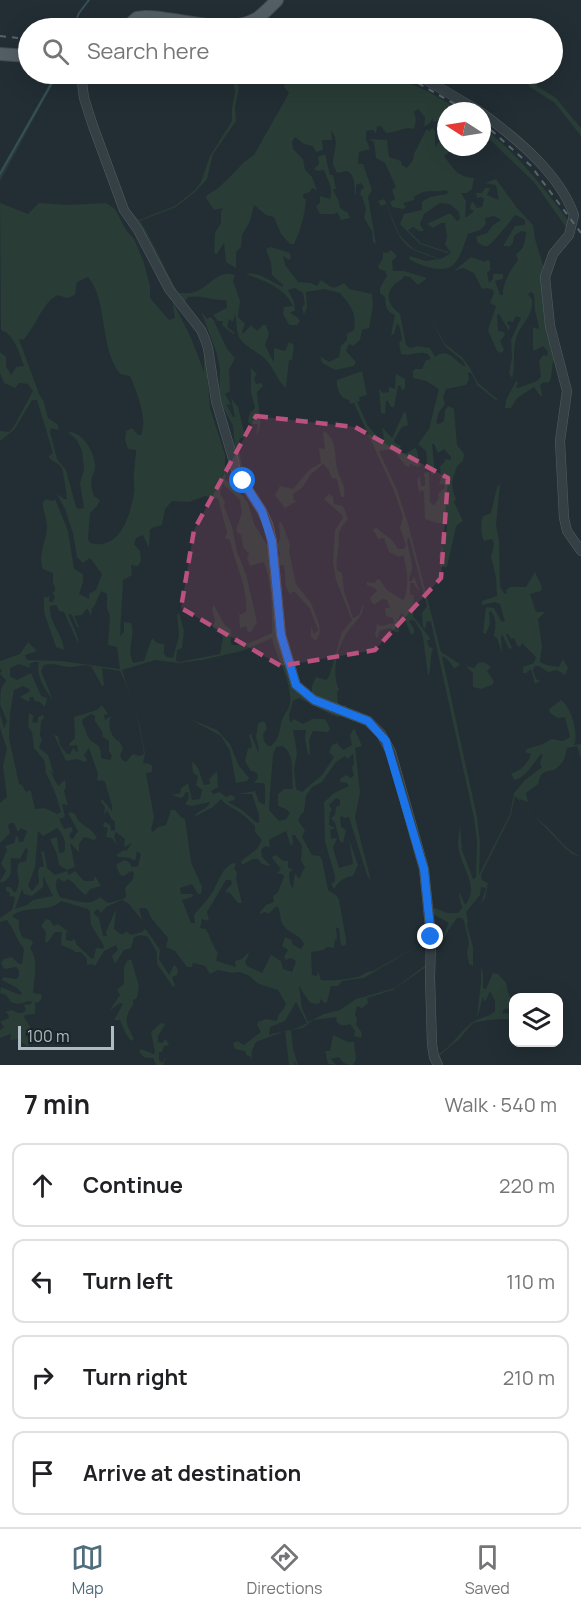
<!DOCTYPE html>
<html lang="en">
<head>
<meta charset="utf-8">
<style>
	:root { --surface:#fff; --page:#f2f2f2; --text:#202124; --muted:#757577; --line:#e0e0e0; --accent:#506d7e }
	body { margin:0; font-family:Manrope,sans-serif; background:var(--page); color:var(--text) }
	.controls { position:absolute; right:18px; bottom:18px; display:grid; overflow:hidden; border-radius:12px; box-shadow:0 6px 24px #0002 }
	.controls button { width:54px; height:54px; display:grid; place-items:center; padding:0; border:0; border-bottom:2px solid var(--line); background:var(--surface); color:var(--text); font:30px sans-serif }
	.compass { position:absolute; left:437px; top:102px; width:54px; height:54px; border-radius:50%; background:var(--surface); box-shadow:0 6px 24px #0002; rotate:282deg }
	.scale { position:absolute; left:18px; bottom:15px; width:96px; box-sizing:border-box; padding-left:6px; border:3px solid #afbbc2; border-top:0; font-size:16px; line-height:21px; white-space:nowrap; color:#afbbc2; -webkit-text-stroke:4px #1a2429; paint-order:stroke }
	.stop { position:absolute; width:18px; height:18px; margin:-14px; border:4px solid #1a73e8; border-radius:50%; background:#fff }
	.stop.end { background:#1a73e8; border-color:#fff; box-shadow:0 2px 6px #0008 }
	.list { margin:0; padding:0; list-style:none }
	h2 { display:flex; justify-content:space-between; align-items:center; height:78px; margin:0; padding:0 24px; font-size:26px }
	h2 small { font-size:20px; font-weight:400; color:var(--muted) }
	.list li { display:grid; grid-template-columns:39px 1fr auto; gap:18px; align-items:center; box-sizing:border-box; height:84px; margin:0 12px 12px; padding:0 12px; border:2px solid var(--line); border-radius:12px }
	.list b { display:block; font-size:22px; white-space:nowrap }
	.list em { font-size:20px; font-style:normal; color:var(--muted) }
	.icon { flex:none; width:33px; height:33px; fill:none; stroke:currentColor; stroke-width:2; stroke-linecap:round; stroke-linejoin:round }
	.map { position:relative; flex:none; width:581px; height:1065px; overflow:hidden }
	.search { position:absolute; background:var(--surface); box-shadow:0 6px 24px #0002; left:18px; right:18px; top:18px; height:66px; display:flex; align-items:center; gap:15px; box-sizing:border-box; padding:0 21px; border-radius:33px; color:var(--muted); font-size:22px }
	.sheet { height:462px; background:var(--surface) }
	nav { display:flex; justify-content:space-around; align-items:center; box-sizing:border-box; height:84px; border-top:2px solid var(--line); background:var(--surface); font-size:16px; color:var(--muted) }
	nav a { display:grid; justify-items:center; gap:3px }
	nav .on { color:var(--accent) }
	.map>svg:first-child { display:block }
</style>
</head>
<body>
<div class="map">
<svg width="581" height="1065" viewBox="0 0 581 1065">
	<rect width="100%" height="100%" fill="#222e34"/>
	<g fill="#293c36" fill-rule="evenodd">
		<polygon points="55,74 58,74 0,181 0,171"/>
		<path d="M83,74H86C83,104 112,167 124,198L129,209L139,220L175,206L195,190L201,182L210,156L232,121V108L235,93L234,83L229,74H234L239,88L235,107L236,121L213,154L207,179L195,192L176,207L140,221C154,243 165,270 178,293C184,293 191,294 197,291C212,285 217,269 235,275L233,281L240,301L238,317L245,324L242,331L243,334L251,325L257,331L263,325H266L269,334L265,345L274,363V348L285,351L289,342L294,345L292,360H289L286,388C278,382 274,369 267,361C260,352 245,348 239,337C236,330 237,322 235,314L233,322L229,319L227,327L235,333L233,334L222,325L223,321H218L213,315L227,308L226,300C214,301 201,295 188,297L185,302L172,290L127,212L91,117Z"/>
		<path d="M289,74H389L429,92L462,111H446V147H455L444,156C453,168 457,177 474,178L472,189L467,193H461L466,201L465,217H467L474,211L470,209L471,203L473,202L477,208L482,207L484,199L481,197L477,198L476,193H482L485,188H490L487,195L499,200L496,185L485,183L496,179L517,208L533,225L535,239L543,265L555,358C550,366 554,377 548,383L544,382L540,385L542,394L541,397L534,387L517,398L511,408H505L506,400L516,381L518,383L516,387L518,388L537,381L541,377L539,361L543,355L547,356L548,352L543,346L534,351L533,348V327L538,329L539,326L535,311L534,294L531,292L528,294L532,300C533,319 520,323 516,339C512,352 516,365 512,378L509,373L512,358L511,340L521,318L516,316L513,322L508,321L507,324L510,326L509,331L499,314L497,315L498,331L504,332L505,335L500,341L504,350L501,353L497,351L488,330L496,306L490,303L494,293L493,290L487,288L482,289L474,273L463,268L454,271L471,257L485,262L487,260L490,261V271L487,272L489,283L493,279V274H503V279L495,281L500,295H503C502,284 511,269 518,260L516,254C525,249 525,241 526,232L521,231L514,236L513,243L510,246H503L515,226L525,225V220L516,215L514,216C512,220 491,245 488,246C484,247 482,245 478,243L476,237L487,233L493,225L501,220L494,216L485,218L486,224L480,230L468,234C464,244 461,257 454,264C444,275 419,265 409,259L410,256L426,261L438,259C430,256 422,254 414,250C397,242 393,220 386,204L381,206L378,201L384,199L383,196L399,234L405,241L414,249L440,259L450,254L420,244L400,224L404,214L422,210V202L430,197L447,194L448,192L445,190C431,194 428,187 414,197V200L403,203L406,207L403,209L392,207L390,202L395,199L392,190L396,187L385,163L376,158L374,142L369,139L387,140L389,157L401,161L402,165L407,168L413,160L414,154L426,130L428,129L429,132L432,128L435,130V147L439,142L441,124L437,121L433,122V118L430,123L424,127L425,117L418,109L414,112L416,120L414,129C405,126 395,133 386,133L381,126H377L376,134L373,130L366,131V139L370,149L359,152L358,164H363L372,190L368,197L376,244L373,242L372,231L364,218L366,209L362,196L360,195L361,190L364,188L361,183L356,185V194L355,195C354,185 356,176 347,171L337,173C337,173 333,164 333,164C332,152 341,143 331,130L332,140H322L323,150L316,152L313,146L304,144L295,137L292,142L293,149L303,159L305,170L312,177L317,190L312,188L310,192L303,194V197L306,200C305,214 300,232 294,244H290L281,234L274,217L266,215L254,205L250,221L242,235L241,247L236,252V268L226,262L224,243L216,255L214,251L215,233L221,223V212L223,208L214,210L206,198L207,195L217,189L230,177L244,162L254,155L289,93L284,87ZM440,203L450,204L459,212L460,219L457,221L451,214H448L427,224L433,228L441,223H445L447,237L445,244L451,253L421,243L408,230L413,227L419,231H424L420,224L424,214Z"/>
		<polygon points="520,74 527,74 537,86 556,98 560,103 581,128 581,136 555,103 530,87"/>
		<path d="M482,126C517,154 544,187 570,223L568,230L534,182L482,132Z"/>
		<path d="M325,154L330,175H333L336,189H333C335,196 340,200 340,208L348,213L350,218L341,220L337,212L334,214H320L316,206L320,203V196L330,199C334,189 327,179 324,170L318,171L314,169L319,164L318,157Z"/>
		<path d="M0,203L28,214L39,203L67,205L106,203L115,209L126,230L134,239L143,260L150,286V298L169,320L175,318L173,306L174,300V304L191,338L204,372V353L196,326L201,336L206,360L210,408L225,455V479L243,496L248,503L254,524L271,551L278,635L292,685L300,694L310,701L356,718L375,729L385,742L391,760C409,829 433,892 429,965L393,990L367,998L368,1003L362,1008L357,1006L355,1015L357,1018L356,1024L362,1033L361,1038L354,1036L355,1031L350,1024C344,1026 340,1026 336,1021L337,1017L313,1020L303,1028L291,1030L293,1049L298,1065H296L295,1061L294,1065H289L285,1031L256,1042L252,1051L251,1065V1057L246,1055L245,1051L235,1049L233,1043L237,1041L244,1045L261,1032L257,1025L258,1022L266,1019L277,1021C277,1013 284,1011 286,1004L278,990L259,984L248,975L239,972L232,973L218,970L210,974L205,966L193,963L192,967H187L175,951L166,947L168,938L151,918L148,910L145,908H139L142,920L128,903L122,900L106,907L101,913L98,909L94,912V914L99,918L103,936H107L106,932L116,909L114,929L120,934H124L126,931L131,935L142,932L145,929L147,931L160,950L159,959L169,975L174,965L178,969L177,975L172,977L175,986L173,987L157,964V952L148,937L141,935L134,937L131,948L124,950L115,964L112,956L118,950L116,945L104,951L95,966L92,964L87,965V959L81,952H75L73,950L61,945L62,932H55L47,943L45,941L46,932L41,926L46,919L50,920L54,926L58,924L70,933L66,932V940L72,941L74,938L77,945L92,959L94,958L96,948L103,949L104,946L91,925L90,912L88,909L61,901C48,914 26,904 12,916L19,921V928L22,937L31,940L33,943L30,948C39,960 34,978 33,993L41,994L42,998L39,1002L35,1003V1014L25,1015L24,1017L32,1030L25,1035L30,1038L28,1047L21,1042V1039L10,1040L11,1034L0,1038V1030L4,1027L0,1022L9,1018L8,1014L5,1012L12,1010C17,1013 22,1015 26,1010L24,1005L31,1004L32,1002L28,1001C21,1004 18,1005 11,1002L6,995L0,993L1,987L20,995L22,993L17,988L2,980L3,977L16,979L19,976V970L16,967L4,969L1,963L4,959L12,957L19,964H22L24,949C16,939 13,928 7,920L0,922V918L12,910L15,897L10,896L9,892L6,891V887H10L14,892H16C23,877 14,874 19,863L26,861L28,851L26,847L20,859L11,858C10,870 14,876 2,883L0,881L6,871L1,864L7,850L5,846L14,843L16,836L18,837L19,842H23L27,831L21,828L18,832L14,823H10L8,826L10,833L0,843V803L7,797L3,766L7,749L0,728V714L4,728L7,721L0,704L1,689L6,680L0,674L2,670L0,669V661L20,654L28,642L37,651L25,655L27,660L61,661L120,669L117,647L108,645L110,616L107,608V594L101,591L94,607L92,608L91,616L87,608L82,615L74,616L79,627H77L72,615L68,614L78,638V643L64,612L59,611L57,606L55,605L50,606C48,622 64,636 64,650L56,647L44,612V597L45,596L47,598L49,595V602H53L55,596L52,593L55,591V587L53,584V573L43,569C37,556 47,540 47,526C47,517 42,510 43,502L46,499L53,501L55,499L68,531L74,569L83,574V582L79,594L89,599V594L96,590L102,574L90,558L83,563L77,557L73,533L65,509L57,494L64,499H67C67,496 63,470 62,468C59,463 53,462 49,458V456L53,453L51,446L37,400H32L14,430L0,441V431L9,432L13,428L33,391L28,384L19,383L15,388L4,383L0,373V352L6,357V366L11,375L16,367L24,366C19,352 15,335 1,330ZM88,277C108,300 99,347 120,374L130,376C137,393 148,418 141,435H138L132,428L126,431L125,440L128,449L136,450C136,458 134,466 134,474C133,480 135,487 134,493C130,516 120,551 90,543L88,539L90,513L97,506L100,500L94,496C92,490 90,483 92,477C93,473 95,472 95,467C96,454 82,430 68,432L77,440L82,451L84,470L80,483L84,508L79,509L76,507L66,470L57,459L50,432L51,428L58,430V425L48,418L44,402L39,394L19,339L23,340C36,327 42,302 58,295L67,298L75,295L77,282ZM223,484L240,500L242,512L236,531L241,535L243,547L249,554L247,558L250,566L263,562C271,571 273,620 272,633L245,645H233L231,644V630L224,624L214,605L212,609L215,620L213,626L214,629L221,632L223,638L220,654L179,662L176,661L177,650L182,648L184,631L179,613L177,615L179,636L173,658L167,657L164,654V644L157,643L152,638L144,661L133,663C126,647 136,637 131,623L124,622V632L120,636L123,580L132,575L131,565L138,566L141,561L140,551L134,544L136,538L143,535L149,548L150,530L152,528L162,525L165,509L172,501L189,502L205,496L218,499L227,532L225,538L230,540C235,565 248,586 246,612L239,615L240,628L246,626L248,633L252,631L257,622L246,574L237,552L232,527L224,506L225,502L220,493ZM272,638C277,660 292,680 290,703C289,710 284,714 282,720C279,730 280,739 271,746H268L264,741L263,734L267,729L265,722L262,721L258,724L256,737L259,750L258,752L251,734L249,735L252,746L250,749L248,748L245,761L250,770L257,773L258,778L254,783H263L265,785V805L259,802L255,791L238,794H252L259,815V822L257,823L242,810L228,802L234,800L235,797L231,795L226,797L220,792L213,794L211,791L218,787L217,771L209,779L210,784L204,785L198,768L192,761L193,773L198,776L196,785L202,790L200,799L192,800L188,783L180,789L181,790L180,793L172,795L180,798L183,797L186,792H188L189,798L185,804L191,806L210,802C208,810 197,810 194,817L213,807L221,799C226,806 232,807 239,812C244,815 250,821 255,826V832L262,840L257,849L241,861L242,865L253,859H258L262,864L268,866L270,865L262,857L261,850L265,846L270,847L269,840L286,831L291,846L293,843L292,835H295L302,846L301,861L305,867L299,879L295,873L293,888L290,884L289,873L293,869L288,868V861H283L276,855L273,856L272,858L281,869L277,873L284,875V877L278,892L273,896L274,902L266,905L260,912V914L265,912L269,914L275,907H278C280,911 280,918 282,923C287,934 300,933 304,944L301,949L292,944V940L285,937L282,946L288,950L284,957L286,960L291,958L296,961L292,972L283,969L281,961L271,955L262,973L247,966L245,962L249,954L248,953L242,959L235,961L236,967L216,961L218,953C212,945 210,936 206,929L200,928L202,919L209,921L207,912L226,880H231L232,884L226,890V893L229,892L238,903H242L236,879L237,872L234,869L236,863C223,864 219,881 213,891C208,900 200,907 194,915L195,923H191L182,900L192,897L193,894H181L180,888L192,884L198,894H201L202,887L191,862L185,819L181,817L175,810H171L166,825L158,827L153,832L151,830L154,817L146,773L152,772V766L150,764L143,763L145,754L140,727L122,670L155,660L179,663L202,660L242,651ZM34,662H39C35,674 45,690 53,700L41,671L44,665C54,662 61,667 70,667C77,667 83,664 91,666L102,686L104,685L102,668L120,671C131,694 141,728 144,754L140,756L133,754L126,762L122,760L120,755L123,749L120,742C111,738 107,726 111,716L105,720L104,715L108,714L102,705L97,710L74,717L75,738L69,744L70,746L77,745L78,753L73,748L70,754H67L60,745L58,736L54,735L66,761L77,759L85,762L87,760L84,755L89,748L98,774L97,780L99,781L103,780L105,782L112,806V811L102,799L101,802L105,807L104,816L107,810L111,818L115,822V830L111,831L110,825L105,822L103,824L104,827L108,828L106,837L112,838L117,846L114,836L116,832L125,839L124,847L132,843L126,851L124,850L116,855L118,857L130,858L135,861L137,851L141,854L138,866L132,867L129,862L124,860L116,865L120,875L123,876L132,871L134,873L133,879L125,888L126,896L124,899L108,903L100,897C88,908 75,899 61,898C57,894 54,883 58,878L64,882L68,879C77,884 78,891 86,895L90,889L101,886L95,876L93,881H84L75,871L69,875L67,871L55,875L47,868L44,852L41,851L44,867H40L38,870L39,883L32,891L28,886L35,867L38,831L43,836L57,828C63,833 67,844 64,852L59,853L57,837L50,839L57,854L59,865L67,870L75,867L70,843L79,852V844L84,837L94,840L97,838C90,825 80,827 75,814L71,812L68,813L78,831L73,839H71L69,835L73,830L71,827L64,829L59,819L65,817L62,804L68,805L64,791L66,787L65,780L58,786L49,769L54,775L48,755L39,748L42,739L40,736L41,721L44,718L43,715L38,717V722L34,723L32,721L34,716L29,713L28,727L32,732L34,748L44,760L46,769L45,771C52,785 57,796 61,812L57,814L45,808L35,809L31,792L30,790L26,792L22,785L19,784L9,738L10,714L14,690L23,686L29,689L30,691L20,697L29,702L30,697H33L35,701L40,702L45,707L47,698L41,696L31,673L17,680L10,676V668L19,664L31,668L29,664ZM299,698L332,715L338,717L344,715L358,720L373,729L386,748L419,864L428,938L423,943L373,971C367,971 366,973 360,976C353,979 329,981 321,980L318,971L317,976L312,975L311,952L323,950L327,947L334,948L335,940L337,939L336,928H339L341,946L346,945V939L339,900L337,896L328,890L322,860L320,856L312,855L302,837L305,830L298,821L301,814L304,812L306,796L312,787L322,782L336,762L345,756L348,759L353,753L354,763L352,768L354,775L351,778L346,775L340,779V782L347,783L349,786L334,793L324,802L325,842L335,876V881L332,884L330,882L334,889C339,881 344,877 353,876L358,865L349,839L353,864L339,868L333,848L337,838L331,839L330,830L335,828L329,825L330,812L332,810L329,805L336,798L340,800V805L336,807L335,815L331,818L335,823L340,841L343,843L346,830L341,827L340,818L341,816L345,818L349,817L367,875L371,881L355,818L360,792L355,748L362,746L354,728L350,735L352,745L343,750L337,743L332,745L329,752L334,757L322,775L302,792L296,789L294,769L297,753L293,730H306L305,739L308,755L310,754L309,740L313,731L328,732L330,729L327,722L324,719H312L303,724L294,719L290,723L289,715L293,701ZM91,714L95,716V721L103,733L102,736L109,741V751L112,756L110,760L101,758C102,742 94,746 88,737C86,733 84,726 82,722L83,719ZM282,746C296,754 291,775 293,789H284L278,794V806L286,809L290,813L286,819L279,821L269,810V807L273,755L276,747ZM43,876L53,896L33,900L27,905L15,909L22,889L24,894L32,896L43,887ZM428,940L427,964L395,988L356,999L340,1010L324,1014L308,1022L302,1008L299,986L310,1003L319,1004L321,999L324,1003L327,1002L331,986H338L342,981L364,978ZM296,1002L307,1023C298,1030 280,1031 269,1035L270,1027L285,1021Z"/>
		<path d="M271,247L290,253L291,258L289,260L283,256L285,265L298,282L311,283L317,286L321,280C332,287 331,291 344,283L349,289L372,294L373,306L369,328L362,330L360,340L353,346L349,344L346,351L356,362L354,366L335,370L322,363L320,356L329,362L339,357L341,346L347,340V334L354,330C357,313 350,305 340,293L324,289L306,292L307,307L304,315L302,308L305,304L303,293L295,288L288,290L294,302L295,310L290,313L297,317L300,321L297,325H289L283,314L284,307L293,306C284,287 264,281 246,274C259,271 272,283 283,287V285L272,275L271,263L266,249Z"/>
		<path d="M391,250L397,256L392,261L393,271H404L427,278L418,285L410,277L404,276L402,279C385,289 384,302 400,314L406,345L410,348L418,346L430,348L435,357C449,346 455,363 466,367L463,361L445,346L426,311L445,344L462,357L470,368L478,383L497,399V401L477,385L472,374L468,372L469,379L466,385L446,389L443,398L445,404L439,412L436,423L439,424L444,421L445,410L449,406L454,409L457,445L464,454L463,461L457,466L452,481L453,491L456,499L454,502L463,521L456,526L447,567H441L439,556L446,540L447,523H437L425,519L424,492L422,490L419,492L417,480L420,476L421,486H425V478L423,473L429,472L430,502L434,506L439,498L438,494L445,487L443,484L439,485L441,478L440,466L445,462L444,459L451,460V457L444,449L438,453L434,444H432L435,473L432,475L427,463L426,451L418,444L429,429L439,389L426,381L413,378V371L415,369H422L426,360L431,359L428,354C418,350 411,357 401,354L399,343L402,340L400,328L397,323L394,334L391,335L395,315C385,311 386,306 385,297L380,293V288L387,276L385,271L379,269L378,266L383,258V252L387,253Z"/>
		<polygon points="201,311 207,319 210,317 213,319 227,349 235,358 229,370 230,391 225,394 231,405 226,404 233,417 235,417 231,398 238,407 244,432 245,436 243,438 240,438 238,445 244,477 235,449 233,426 223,407 219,395 220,370 217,354"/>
		<path d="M251,368L257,374L254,378L256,384L261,383L263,386L257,392C257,405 265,424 256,435L258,424H250L248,421L250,413L255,408L251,392Z"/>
		<path d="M362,371L367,395L359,397L360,401L357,402L368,426L382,441L384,439L382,427L392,438L404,412L406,413L408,425L402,427L394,440L395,443L401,446L399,450C407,458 408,450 416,448L421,465L418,467L410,464L409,467L406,466C397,456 396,447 379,451L397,490L409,527L441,652L460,664L457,667L454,668L447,659L442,656L477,817L480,841L479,875L510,814L514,793L525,780L542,767L540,764L543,754L540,755L528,771L520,778L514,780L511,773C520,772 528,763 531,754L525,752L527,749L543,744L552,739L563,741L570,737L565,717L558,718L550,713L549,709L561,700C571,707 579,733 574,745L581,744V759L577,746L567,748C565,759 563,764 554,770C543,772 541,772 538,784L526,793L528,802L519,799C526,810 536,817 546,826C558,837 566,850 581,857L572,854L566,849L515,796L511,815L481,875L482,880L488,883L485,898L481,904L486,888L481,887L480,895L466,912L468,921L467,925L473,947V966L469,964L467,953L469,942L464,921L462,918H457L449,929L432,962L449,923L431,913L430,906L447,913H458L463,907L461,905L459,894L460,893L465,905C480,887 463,871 459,851C457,843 459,835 460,826L462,850L473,879L476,877L477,842L474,818L431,622L427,621L425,629L423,627L422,613L427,606L409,537L407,540C408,549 411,557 412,565C413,571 409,575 409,581H412L414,576L420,592L413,583H410V594L414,596L413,616L430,638V640H427L429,647L433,648C429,659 432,669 428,676L423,637L421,631L414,620L409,621L414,629V633L411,635L402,612L398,620L399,632H395L391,628L380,630L377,639L375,635L377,624L381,626L394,623L393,618L386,616L385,608H390L387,600L383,599L375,604L372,603L370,598L377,591L375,588L367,585V582L375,583L377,579L380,580L387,590L403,600C410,591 407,565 403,555L399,557L389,552L384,538L378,539L373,529L377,528C386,537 391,536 398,549H404L406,545L400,528L403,517L394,491L354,403L350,404L349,400C340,399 336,388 337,380Z"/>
		<polygon points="396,374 405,379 405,388 402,390 400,385 398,386 394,407 391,407 388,401 386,401 385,414 381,413 379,389 383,393 389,392 389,387 395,389"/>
		<path d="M325,431C338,444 334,453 337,468C339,479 347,485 344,497H341L337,479L332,478L328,469L323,464L310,475L303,487L293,494L294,500L297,501L285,508L275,495L280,486L293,489L310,469L321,463L319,448L325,449L323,433Z"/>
		<path d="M500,484L496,525L499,540L500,587L505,594L507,593L506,590L510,587H526L535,572L542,587L541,591L530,594L536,612H545L538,619L542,646L540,662L547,665L559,667L563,659L568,668L565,675L557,670L548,672L539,666H535L533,670L536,679L540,681L535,684L531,669L526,673H523V667L534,663L536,657L522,643L520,647L517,645L514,638L511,639L508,634H506L512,648L509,649L503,636L501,635L502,654L497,638L494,636C495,628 498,617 490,611L489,613L490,623L486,634L483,633L486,607L494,608L501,621L505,622L500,604L495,602L482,605V601L497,596L496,577L491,557L494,544L492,539L484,541C481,535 480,522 483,516L491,513L497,487Z"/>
		<path d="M329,494L333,497L334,504L343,506L348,519C334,535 341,534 338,551C337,558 336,562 337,570L342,573L344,591L353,618L359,615L363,604C365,616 354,622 348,631C337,647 331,672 339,690L337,692L338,703L341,706L346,705V710L312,697V686L316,677L326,680L329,677L342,632L352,620L336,580L333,562L335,530L343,518L342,515L324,499Z"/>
		<path d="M279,522L282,523L290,544L289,551L296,584L311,603L319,624L320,633L316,641L311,637V626L314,634L318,630L310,609L295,592H292L291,595C282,585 287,577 284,566L276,563L280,555L277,544L280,539Z"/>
		<polygon points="479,662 486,663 491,667 487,671 494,681 492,685 481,689 473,687 473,673 466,666 474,668"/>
		<polygon points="190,719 217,730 230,744 239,766 249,778 247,781 236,783 230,751 221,736"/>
		<path d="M131,959L139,986L137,998L133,1000V1005C122,1020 127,1024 134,1039L131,1041L126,1034L120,1020H114L123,1004L120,1003L110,1010L120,995L117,990L124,984V967L127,961Z"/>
		<path d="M481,967L483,974V988L486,989L493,973L498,974L507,984C506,991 513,1000 513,1008L504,1009L502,1013L513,1014V1020C499,1018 487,1020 473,1023L458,1040L440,1055L443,1065H440L435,1056C453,1047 460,1030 473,1022C480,1017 488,1018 495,1011V1001L490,991L485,1002L483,997L477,1018L481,981Z"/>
		<path d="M161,1023L165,1024L158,1036V1042L162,1043L166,1039L169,1045L164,1046L162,1052H159V1060L162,1063L166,1057L163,1065H156L153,1058C145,1058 143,1058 139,1051L141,1049L154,1054L155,1052L151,1032Z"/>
		<path d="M333,1035L348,1042H354L356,1059L353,1065C345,1065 343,1063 339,1057L331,1059L336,1065L328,1064L325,1051H330Z"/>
	</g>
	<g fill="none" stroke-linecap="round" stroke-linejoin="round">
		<g stroke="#374f59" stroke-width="2">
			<polyline points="73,28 79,13 89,0"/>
			<polyline points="0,174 57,74"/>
		</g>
		<defs>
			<g id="minor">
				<polyline points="254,20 267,28"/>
				<polyline points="81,74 84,98 93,126 124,210 138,230 169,289 201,330 205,339 208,348 216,401 234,462 236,471 262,511 268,524 272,541 281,635 296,685 314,700 368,721 381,734 391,752 424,869 431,937 430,978 432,1044 434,1057 438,1065"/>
				<polyline points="416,74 479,111"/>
				<path d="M482,113C517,139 559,173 574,215L569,235L553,254L545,277L550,326L567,391L560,441L564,518L567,531L581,551"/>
			</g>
			<g id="major">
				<path d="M126,28L137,18L146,17C177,17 228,36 256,19C264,14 271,6 277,0"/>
				<polyline points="0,54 28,56"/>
			</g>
		</defs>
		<use href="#minor" stroke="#525d63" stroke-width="10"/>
		<use href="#major" stroke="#414b51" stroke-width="14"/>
		<use href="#minor" stroke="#354045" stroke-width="9"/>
		<use href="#major" stroke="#535f65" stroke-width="12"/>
		<g stroke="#57656b" stroke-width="2" stroke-dasharray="6 6" stroke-linecap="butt">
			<polyline points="0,36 28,39"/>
			<polyline points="396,74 416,82 467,111"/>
			<polyline points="482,122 531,166 581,233"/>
		</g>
	</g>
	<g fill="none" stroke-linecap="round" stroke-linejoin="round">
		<polyline stroke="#1a73e8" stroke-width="8" points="243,481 262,511 272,541 281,635 296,685 314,700 368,721 386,741 424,869 431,937"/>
	</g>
	<path fill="#bb517f" fill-opacity="0.2" stroke="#bb517f" stroke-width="4.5" stroke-dasharray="12 8" stroke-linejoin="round" d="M256,416L355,427L448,478L441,578L375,650L281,666L181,608L194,530Z"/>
</svg>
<div class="controls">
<button><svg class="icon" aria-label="layers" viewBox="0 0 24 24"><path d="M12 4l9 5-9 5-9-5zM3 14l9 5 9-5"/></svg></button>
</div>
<svg class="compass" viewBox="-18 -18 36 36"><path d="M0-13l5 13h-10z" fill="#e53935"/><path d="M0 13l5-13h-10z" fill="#757577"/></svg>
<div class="scale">100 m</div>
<div class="stop" style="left:243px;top:481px"></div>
<div class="stop end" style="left:431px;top:937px"></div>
<div class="search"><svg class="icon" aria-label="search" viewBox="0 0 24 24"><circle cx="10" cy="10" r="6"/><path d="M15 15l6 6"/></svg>Search here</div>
</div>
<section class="sheet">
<h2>7 min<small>Walk · 540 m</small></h2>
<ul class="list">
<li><svg class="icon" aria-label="ahead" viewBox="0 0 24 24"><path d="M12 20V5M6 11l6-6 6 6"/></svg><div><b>Continue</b></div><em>220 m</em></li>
<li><svg class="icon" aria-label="left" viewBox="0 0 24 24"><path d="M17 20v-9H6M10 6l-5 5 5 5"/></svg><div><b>Turn left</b></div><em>110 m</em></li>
<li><svg class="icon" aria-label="right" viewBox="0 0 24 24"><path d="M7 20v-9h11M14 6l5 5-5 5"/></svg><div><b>Turn right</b></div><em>210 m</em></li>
<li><svg class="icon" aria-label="arrive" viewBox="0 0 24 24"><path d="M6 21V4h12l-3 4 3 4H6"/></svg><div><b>Arrive at destination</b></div></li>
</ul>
</section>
<nav>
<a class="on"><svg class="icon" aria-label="map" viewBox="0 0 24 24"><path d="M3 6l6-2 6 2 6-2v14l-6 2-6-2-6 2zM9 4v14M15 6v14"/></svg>Map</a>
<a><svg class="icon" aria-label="directions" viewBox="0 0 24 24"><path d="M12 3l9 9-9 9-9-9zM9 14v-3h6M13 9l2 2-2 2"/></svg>Directions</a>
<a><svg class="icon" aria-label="saved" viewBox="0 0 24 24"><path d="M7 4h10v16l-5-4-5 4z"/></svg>Saved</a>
</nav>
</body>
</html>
